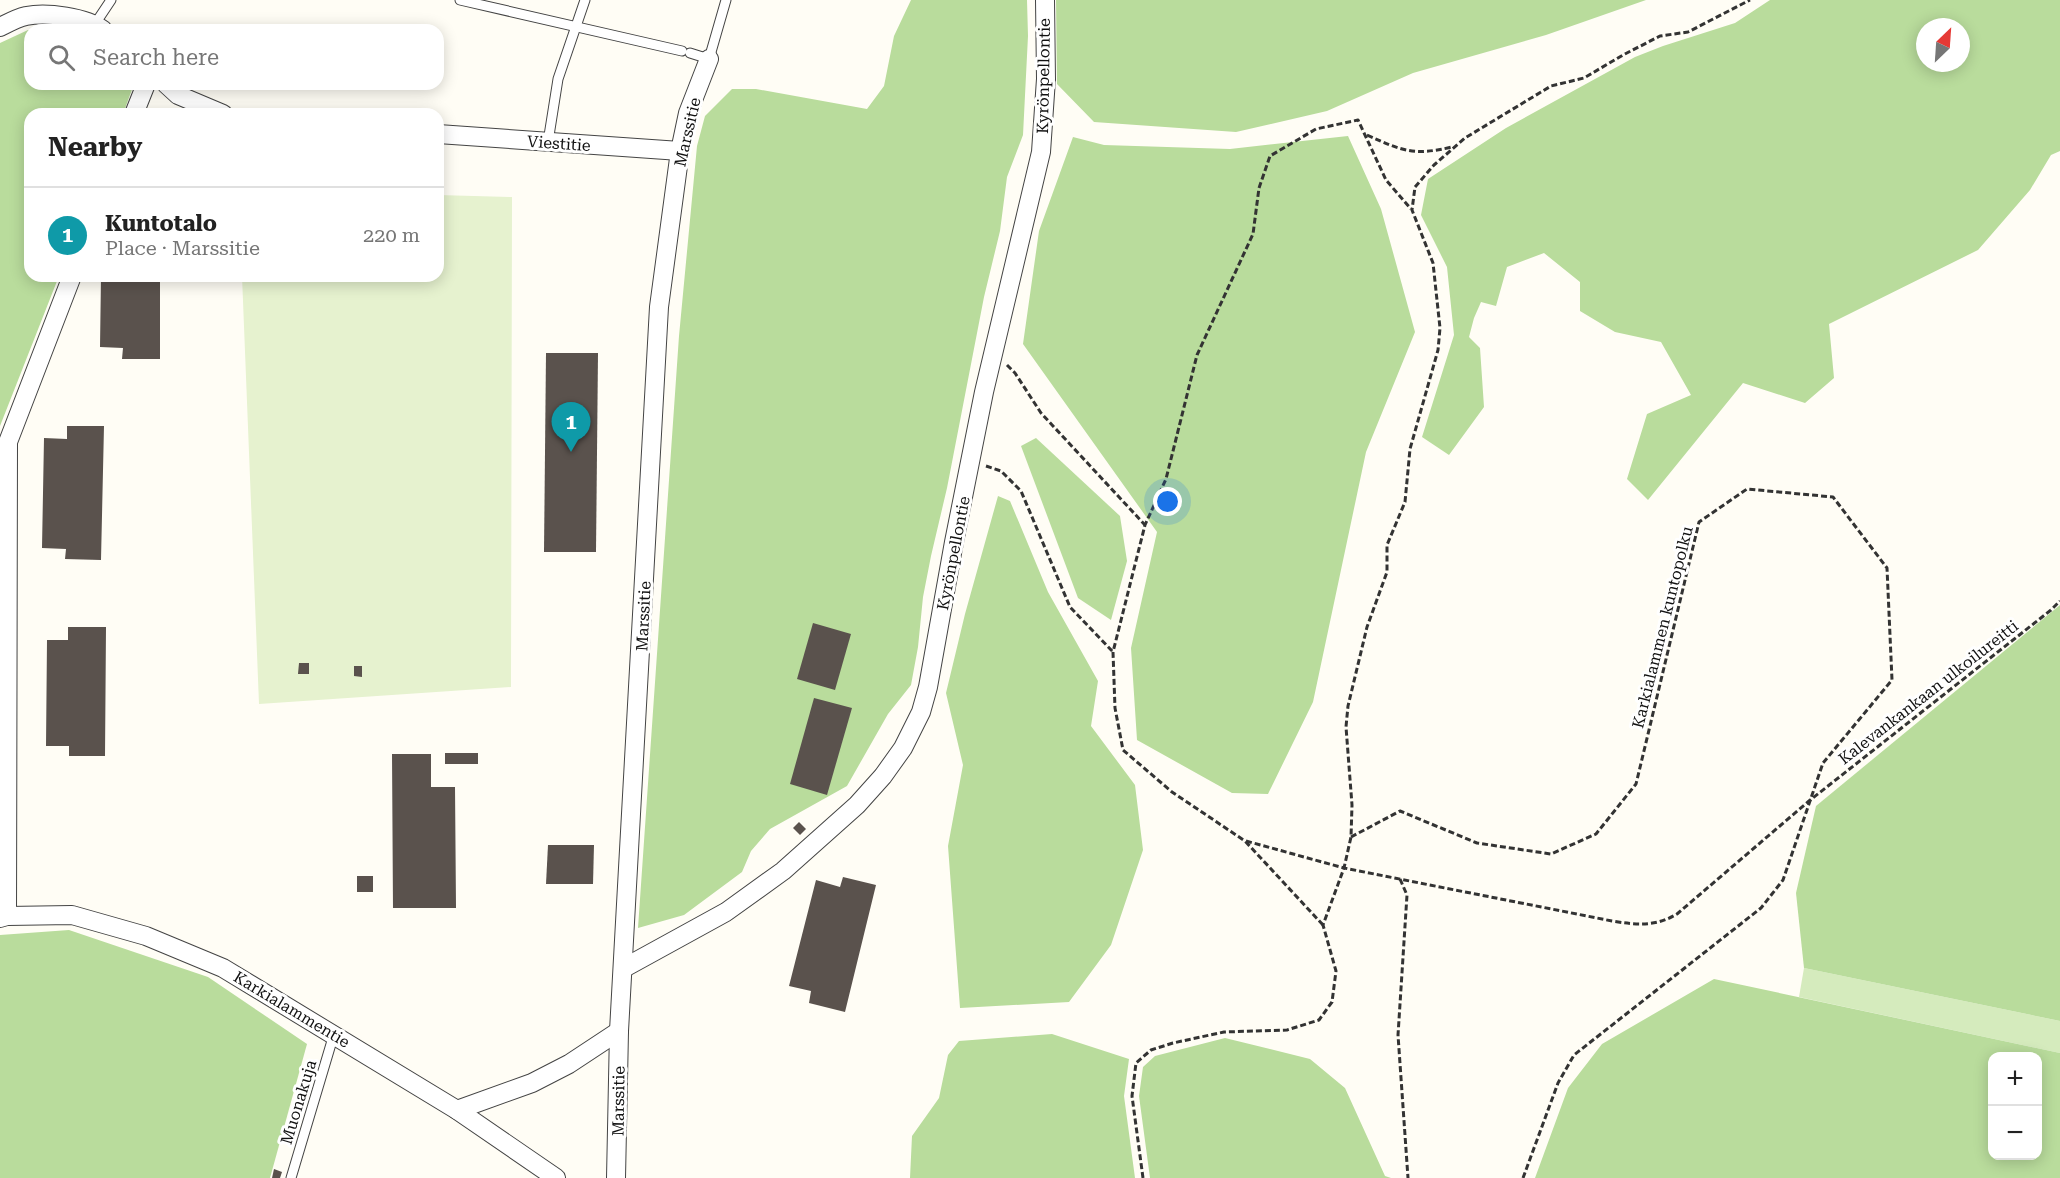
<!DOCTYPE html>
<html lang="en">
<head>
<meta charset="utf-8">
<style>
	:root { --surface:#fff; --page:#f2f2f2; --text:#222; --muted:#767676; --line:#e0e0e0; --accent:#c4262e }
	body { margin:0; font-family:"Roboto Serif",serif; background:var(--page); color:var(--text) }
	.controls { position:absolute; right:18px; bottom:18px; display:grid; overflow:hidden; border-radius:12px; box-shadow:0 3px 15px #0003 }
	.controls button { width:54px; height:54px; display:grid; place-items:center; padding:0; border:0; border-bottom:2px solid var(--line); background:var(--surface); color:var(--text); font:30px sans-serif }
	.compass { position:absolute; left:1916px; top:18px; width:54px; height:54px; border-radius:50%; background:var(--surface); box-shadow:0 3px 15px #0003; rotate:25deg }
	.you { position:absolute; left:1168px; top:502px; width:21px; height:21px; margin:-15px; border:4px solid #fff; border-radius:50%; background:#1a73e8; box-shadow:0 0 0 9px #1a73e833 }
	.badge { display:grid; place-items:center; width:39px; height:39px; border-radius:50%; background:var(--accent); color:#fff; font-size:20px; font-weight:700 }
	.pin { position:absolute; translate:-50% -50px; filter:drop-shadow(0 2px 3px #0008) }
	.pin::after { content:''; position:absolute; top:32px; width:21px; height:18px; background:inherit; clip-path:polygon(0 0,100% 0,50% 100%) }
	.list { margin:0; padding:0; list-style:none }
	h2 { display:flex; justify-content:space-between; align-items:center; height:78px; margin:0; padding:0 24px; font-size:26px }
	h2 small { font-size:20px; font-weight:400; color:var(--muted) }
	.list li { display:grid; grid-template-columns:39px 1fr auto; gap:18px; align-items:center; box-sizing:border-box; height:96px; padding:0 24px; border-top:2px solid var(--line) }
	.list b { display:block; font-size:22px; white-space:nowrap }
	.list p { margin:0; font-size:20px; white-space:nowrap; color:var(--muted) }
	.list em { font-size:20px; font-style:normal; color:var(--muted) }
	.icon { flex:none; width:33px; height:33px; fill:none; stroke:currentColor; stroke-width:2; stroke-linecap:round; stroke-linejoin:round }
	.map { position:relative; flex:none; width:2060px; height:1178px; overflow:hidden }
	.search { position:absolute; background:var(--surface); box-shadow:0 3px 15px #0003; left:24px; top:24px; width:420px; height:66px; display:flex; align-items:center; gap:15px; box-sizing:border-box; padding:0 21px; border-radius:18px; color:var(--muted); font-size:22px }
	.panel { position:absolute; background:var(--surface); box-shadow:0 3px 15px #0003; left:24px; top:108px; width:420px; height:174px; border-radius:18px }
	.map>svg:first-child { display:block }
</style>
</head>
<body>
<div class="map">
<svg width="2060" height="1178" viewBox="0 0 2060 1178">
	<rect width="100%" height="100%" fill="#fffdf5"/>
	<polygon fill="#d5ebbd" points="1804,968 2060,1021 2060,1053 1799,997"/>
	<g fill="#b9dc9c" fill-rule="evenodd">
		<polygon points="911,0 1027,0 1028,36 1023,135 1007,177 1000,231 984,297 947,488 931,556 923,597 918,647 911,685 888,714 847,786 770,829 751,851 742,872 684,915 638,928 679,336 697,146 705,116 732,89 756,89 867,109 884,86 894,36"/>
		<polygon points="1056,0 1646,0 1546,35 1413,73 1327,111 1236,132 1094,122 1057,84"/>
		<path d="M1770,0H2060V151L2051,155L2030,190L1978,250L1829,324L1834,378L1805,403L1743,383L1648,500L1627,479L1647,414L1691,395L1661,342L1615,332L1580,311V282L1544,253L1507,267L1496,306L1481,302L1474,318L1469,337L1480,348L1484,407L1449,455L1422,437L1454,335L1447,267L1421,215L1428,179L1506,128L1635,57L1663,46L1735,23ZM1925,27H1961V63H1925Z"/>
		<polygon points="28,30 30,30 30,84 134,84 123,114 30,114 30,276 59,276 0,426 0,43"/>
		<polygon points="1348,136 1381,209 1415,332 1366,452 1313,702 1268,794 1232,793 1137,740 1131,648 1157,532 1023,344 1039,231 1073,137 1104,145 1230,149"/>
		<polygon points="1036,438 1120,516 1127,561 1111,620 1078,598 1021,446"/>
		<polygon points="998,496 1010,501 1048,592 1098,681 1091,726 1135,785 1143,850 1111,945 1069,1002 960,1008 948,846 963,765 946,693 965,614"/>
		<polygon points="2060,605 2060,1021 1804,968 1796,893 1816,806"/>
		<polygon points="69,930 208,977 307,1044 270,1178 0,1178 0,935"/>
		<path d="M1714,979L2060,1053V1178H1535L1568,1088L1602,1044ZM1992,1056H2038V1156H1992Z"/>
		<polygon points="1052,1034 1129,1059 1124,1096 1135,1178 910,1178 912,1136 939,1098 948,1055 959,1041"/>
		<polygon points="1225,1038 1310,1059 1345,1088 1385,1176 1391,1178 1150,1178 1139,1096 1143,1067 1155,1056"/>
	</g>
	<polygon fill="#e6f2cf" points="438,195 512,197 511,687 259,704 242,276 438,276"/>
	<g fill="#5a524d">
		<polygon points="101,276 160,276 160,359 122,359 123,348 100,347"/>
		<polygon points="546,353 598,353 596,552 544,552"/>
		<polygon points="67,426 104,426 101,560 65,559 66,549 42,548 44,438 67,439"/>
		<polygon points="813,623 851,634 835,690 797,679"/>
		<polygon points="68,627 106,627 105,756 69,756 69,746 46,746 47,640 68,640"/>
		<polygon points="299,663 309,663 309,674 298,674"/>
		<polygon points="354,666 362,666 362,677 354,676"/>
		<polygon points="814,698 852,708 827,795 790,784"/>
		<rect x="445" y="753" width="33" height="11"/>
		<polygon points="392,754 431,754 431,787 455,787 456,908 393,908"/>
		<polygon points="799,822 806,829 800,835 793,828"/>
		<polygon points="548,845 594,845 593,884 546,884"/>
		<rect x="357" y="876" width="16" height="16"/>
		<polygon points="843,877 876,885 845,1012 809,1003 811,991 789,986 816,880 840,887"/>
		<polygon points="274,1169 282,1172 280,1178 272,1178"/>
	</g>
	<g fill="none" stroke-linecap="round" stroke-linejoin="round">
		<defs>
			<g id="lane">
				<polyline points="460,0 682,51"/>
				<polyline points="95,24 111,0"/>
				<polyline points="690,53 709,59 726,0"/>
				<polyline points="548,142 558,79 585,0"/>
				<polyline points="291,1178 334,1034"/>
			</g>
			<g id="street">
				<path d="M0,27C8,23 17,18 26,16C47,12 86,17 103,30"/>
				<polyline points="166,84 178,95 223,114"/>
				<polyline points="134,114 146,84"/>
				<polyline points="438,134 680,151"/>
				<polyline points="7,916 8,442 72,276"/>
				<polyline points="0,918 7,916 72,915 146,936 223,968 457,1110 556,1178"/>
				<polyline points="624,968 726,912 783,871 857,805 883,776 903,748 921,712 928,687 954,542 984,392 1041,152 1046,79 1045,0"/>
				<polyline points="457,1110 532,1083 569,1064 619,1031"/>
				<polyline points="616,1178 619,1031 659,307 680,151 688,113 709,59"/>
			</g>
		</defs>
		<use href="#lane" stroke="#444" stroke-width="11"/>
		<use href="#street" stroke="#444" stroke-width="20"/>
		<g stroke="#333" stroke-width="3" stroke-dasharray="6 3" stroke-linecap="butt">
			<path d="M1367,135C1402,151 1414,156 1452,147"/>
			<polyline points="1007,365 1015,373 1041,413 1145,525"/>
			<polyline points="986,466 1001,471 1021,491 1070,607 1113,652"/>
			<polyline points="1351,837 1400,811 1477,843 1551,854 1596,834 1636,784 1699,522 1747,489 1833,497 1887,568 1892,680 1823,763 1783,880 1761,908 1574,1055 1558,1083 1523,1178"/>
			<path d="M1246,841L1344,868L1612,921C1637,925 1655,927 1677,914L1809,801L2051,610L2060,601"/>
			<polyline points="1400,879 1407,895 1398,1035 1408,1178"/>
			<polyline points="1323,925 1245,841 1172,792 1123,750 1115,708 1113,652 1145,525 1166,479 1197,355 1253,234 1259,188 1270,156 1316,129 1358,120 1386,180 1411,209"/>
			<polyline points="1143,1178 1132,1096 1136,1063 1151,1050 1173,1043 1224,1032 1287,1030 1319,1020 1332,1002 1336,971 1323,925 1344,868 1351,837 1352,805 1346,727 1348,706 1367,627 1387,572 1387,545 1405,502 1410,449 1438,350 1440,328 1433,263 1412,210 1415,187 1434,165 1465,138 1551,86 1584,78 1623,55 1660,36 1688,32 1750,0"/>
		</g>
		<use href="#lane" stroke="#fff" stroke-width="9"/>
		<use href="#street" stroke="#fff" stroke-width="18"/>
	</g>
	<g text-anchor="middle" stroke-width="6" stroke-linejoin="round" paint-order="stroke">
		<g font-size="16" fill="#111" stroke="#fff">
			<text transform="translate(1043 76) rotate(-89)" y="6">Kyrönpellontie</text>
			<text transform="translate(687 132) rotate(-77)" y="6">Marssitie</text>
			<text transform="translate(559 143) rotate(4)" y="6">Viestitie</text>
			<text transform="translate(953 553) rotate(-79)" y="6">Kyrönpellontie</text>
			<text transform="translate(643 616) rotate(-87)" y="6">Marssitie</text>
			<text transform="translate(1662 627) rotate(-76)" y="6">Karkialammen kuntopolku</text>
			<text transform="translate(1928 692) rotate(-38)" y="6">Kalevankankaan ulkoilureitti</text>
			<text transform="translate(292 1009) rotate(31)" y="6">Karkialammentie</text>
			<text transform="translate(618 1101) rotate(-89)" y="6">Marssitie</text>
			<text transform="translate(298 1102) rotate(-73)" y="6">Muonakuja</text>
		</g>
	</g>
</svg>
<div class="controls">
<button>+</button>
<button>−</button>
</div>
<svg class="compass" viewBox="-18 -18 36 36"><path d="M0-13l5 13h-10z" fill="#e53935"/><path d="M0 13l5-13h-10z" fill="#767676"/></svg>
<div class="you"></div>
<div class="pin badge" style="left:571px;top:452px;background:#0f9aa8">1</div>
<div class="search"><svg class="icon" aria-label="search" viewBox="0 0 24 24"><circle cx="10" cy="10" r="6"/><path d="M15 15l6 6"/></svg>Search here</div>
<section class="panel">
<h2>Nearby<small></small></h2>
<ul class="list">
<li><span class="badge" style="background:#0f9aa8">1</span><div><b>Kuntotalo</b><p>Place · Marssitie</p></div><em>220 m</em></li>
</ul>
</section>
</div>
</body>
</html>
